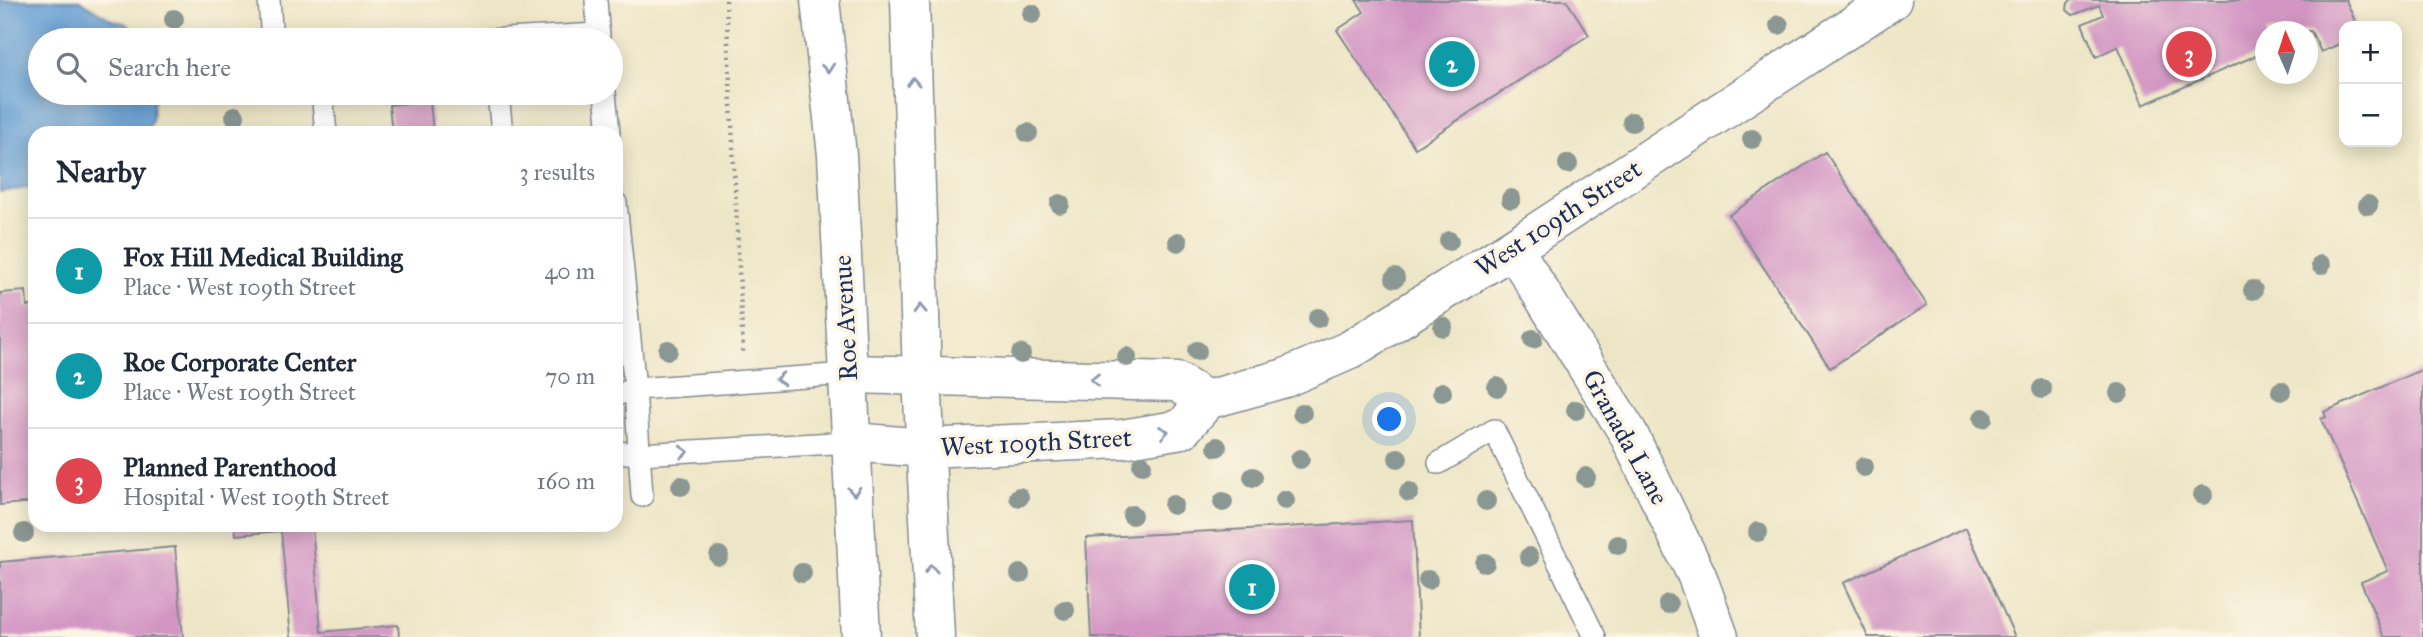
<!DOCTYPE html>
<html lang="en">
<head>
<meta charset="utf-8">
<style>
	:root { --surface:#fff; --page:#f2f2f3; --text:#1f2937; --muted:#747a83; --line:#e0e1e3; --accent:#b45309 }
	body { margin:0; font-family:"IM FELL Great Primer",serif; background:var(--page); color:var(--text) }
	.controls { position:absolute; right:21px; top:21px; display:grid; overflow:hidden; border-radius:14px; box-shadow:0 4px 18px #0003 }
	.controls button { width:63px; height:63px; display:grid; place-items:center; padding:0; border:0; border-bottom:2px solid var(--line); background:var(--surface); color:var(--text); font:35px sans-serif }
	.compass { position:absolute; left:2255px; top:21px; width:63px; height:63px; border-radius:50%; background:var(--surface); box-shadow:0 4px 18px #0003; rotate:357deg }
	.you { position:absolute; left:1390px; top:420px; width:24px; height:24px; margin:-18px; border:5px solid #fff; border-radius:50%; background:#1a73e8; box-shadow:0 0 0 10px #1a73e833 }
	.badge { display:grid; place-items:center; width:46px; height:46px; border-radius:50%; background:var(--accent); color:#fff; font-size:23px; font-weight:700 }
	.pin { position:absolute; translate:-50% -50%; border:4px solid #fff; box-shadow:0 2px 7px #0006 }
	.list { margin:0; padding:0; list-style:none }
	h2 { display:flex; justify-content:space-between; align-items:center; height:91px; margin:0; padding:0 28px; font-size:30px }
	h2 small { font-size:23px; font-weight:400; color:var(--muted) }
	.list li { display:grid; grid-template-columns:46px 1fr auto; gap:21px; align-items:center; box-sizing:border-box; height:105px; padding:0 28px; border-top:2px solid var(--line) }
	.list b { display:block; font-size:26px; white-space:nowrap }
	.list p { margin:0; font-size:23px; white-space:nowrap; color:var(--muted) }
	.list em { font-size:23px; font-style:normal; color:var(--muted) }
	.icon { flex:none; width:38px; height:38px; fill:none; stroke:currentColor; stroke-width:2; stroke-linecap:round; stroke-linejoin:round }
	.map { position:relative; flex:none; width:2423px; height:637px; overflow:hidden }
	.search { position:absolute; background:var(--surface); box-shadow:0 4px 18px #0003; left:28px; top:28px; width:595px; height:77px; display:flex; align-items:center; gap:18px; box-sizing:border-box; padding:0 24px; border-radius:38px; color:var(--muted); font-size:26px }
	.panel { position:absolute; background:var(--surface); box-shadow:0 4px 18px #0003; left:28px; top:126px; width:595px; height:406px; border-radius:21px }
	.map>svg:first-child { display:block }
</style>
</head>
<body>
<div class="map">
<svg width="2423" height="637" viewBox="0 0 2423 637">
	<rect width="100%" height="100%" fill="#fcf5e5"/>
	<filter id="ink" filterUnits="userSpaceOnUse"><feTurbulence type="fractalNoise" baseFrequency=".0143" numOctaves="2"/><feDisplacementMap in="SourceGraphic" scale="14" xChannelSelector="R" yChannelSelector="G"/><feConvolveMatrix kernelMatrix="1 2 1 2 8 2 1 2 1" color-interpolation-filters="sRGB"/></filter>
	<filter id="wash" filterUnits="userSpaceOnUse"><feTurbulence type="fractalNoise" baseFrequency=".00686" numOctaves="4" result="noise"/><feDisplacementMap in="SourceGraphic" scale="28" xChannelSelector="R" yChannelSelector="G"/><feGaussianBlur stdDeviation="1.57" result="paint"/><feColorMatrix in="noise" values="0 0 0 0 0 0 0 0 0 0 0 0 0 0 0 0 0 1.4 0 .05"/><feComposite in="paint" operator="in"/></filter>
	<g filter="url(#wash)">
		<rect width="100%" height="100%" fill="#ede6c6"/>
		<polygon fill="#659fd4" stroke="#406799" stroke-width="2" points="0,0 80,0 112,20 127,24 145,40 40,40 40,93 154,93 152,120 146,133 35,133 35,187 0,192"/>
		<g id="blocks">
			<g fill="#d396c4">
				<polygon points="1356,0 1566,0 1589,35 1415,148 1337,30 1364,12"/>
				<polygon points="2071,0 2346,0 2357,26 2344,26 2344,42 2321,52 2311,31 2266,32 2266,51 2143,105 2118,46 2096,57 2082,24 2103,15 2099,5 2073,15 2067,10 2068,3"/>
				<polygon points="430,101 433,133 392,133 389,105"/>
				<polygon points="1825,152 1927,305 1830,368 1729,215"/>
				<polygon points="26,291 27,306 35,306 35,502 0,505 0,293"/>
				<polygon points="2423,369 2423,637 2384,637 2361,582 2388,571 2321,419 2326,417 2324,412"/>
				<polygon points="1413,520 1419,637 1091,637 1086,538"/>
				<polygon points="235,525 312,525 321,632 398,625 399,637 291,637 281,531 236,535"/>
				<polygon points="1966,528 2015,637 1868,637 1843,583"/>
				<polygon points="175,547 183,637 0,637 0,562"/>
			</g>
		</g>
	</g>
	<g filter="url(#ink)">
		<use href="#blocks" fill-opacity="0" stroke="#848a92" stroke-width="2"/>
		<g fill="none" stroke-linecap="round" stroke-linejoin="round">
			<defs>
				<g id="lane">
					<polyline points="269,0 272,40"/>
					<polyline points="596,0 599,40"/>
					<polyline points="485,40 599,34"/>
					<polyline points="322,93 326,133"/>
					<polyline points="498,93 502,133"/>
					<polyline points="605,93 609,133"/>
					<polyline points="616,203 635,389 642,496"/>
					<polyline points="616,395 635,389 848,374"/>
					<polyline points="616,452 639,454 852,442"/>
					<polyline points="1439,463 1494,430 1595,637"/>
				</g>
				<g id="street">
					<polyline points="1513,248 1628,433 1697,576 1719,637"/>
					<polyline points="848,374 1177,382 1207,400"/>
					<polyline points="852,442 925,448 1122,439 1182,429 1207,400 1285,378 1350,350 1513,248 1892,0"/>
				</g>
				<g id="secondary">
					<polyline points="820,0 837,155 861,637"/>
					<polyline points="910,0 922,377 935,637"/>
				</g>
			</defs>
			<use href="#lane" stroke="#848a92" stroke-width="24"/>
			<use href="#street" stroke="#848a92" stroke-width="41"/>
			<use href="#secondary" stroke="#848a92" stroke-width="41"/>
			<g stroke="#848a92" stroke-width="4.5" stroke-dasharray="2 5" stroke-linecap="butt">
				<polyline points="726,0 743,352"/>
				<polyline points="439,93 439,94"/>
			</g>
			<use href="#lane" stroke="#fff" stroke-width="21"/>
			<use href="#street" stroke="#fff" stroke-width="38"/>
			<use href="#secondary" stroke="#fff" stroke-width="38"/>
		</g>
		<g fill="#8b9792">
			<circle cx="1032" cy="14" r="10"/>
			<circle cx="174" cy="19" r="10"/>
			<circle cx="1779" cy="25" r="10"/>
			<circle cx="235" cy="116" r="10"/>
			<circle cx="1632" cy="122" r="10"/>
			<circle cx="1028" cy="133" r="10"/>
			<circle cx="1752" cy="139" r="10"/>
			<circle cx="1568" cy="164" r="10"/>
			<circle cx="1511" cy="199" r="10"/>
			<circle cx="1060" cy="204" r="10"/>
			<circle cx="2368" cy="205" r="10"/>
			<circle cx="1449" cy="241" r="10"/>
			<circle cx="1178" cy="242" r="10"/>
			<circle cx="2321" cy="265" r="10"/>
			<circle cx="1395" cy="278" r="10"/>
			<circle cx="2253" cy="290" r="10"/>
			<circle cx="1318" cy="318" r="10"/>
			<circle cx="1443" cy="327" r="10"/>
			<circle cx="1533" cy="339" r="10"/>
			<circle cx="668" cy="350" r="10"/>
			<circle cx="1197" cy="351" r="10"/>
			<circle cx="1021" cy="354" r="10"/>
			<circle cx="1127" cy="357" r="10"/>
			<circle cx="1497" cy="387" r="10"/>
			<circle cx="2042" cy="389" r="10"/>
			<circle cx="2281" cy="391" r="10"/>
			<circle cx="1442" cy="392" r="10"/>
			<circle cx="2119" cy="393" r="10"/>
			<circle cx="1576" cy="410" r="10"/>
			<circle cx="1302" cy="413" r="10"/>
			<circle cx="1983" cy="418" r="10"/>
			<circle cx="1217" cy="447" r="10"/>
			<circle cx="1398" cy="458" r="10"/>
			<circle cx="1300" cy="459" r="10"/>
			<circle cx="1142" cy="465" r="10"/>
			<circle cx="1864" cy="467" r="10"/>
			<circle cx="1253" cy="477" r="10"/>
			<circle cx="1586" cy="477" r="10"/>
			<circle cx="681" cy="486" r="10"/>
			<circle cx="1409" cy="492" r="10"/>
			<circle cx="2203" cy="495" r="10"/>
			<circle cx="1019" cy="497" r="10"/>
			<circle cx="1285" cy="500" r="10"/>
			<circle cx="1486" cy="501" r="10"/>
			<circle cx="1223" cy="502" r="10"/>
			<circle cx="1173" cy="505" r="10"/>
			<circle cx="1132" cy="515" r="10"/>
			<circle cx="1758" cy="532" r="10"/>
			<circle cx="24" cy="533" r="10"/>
			<circle cx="1618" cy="545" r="10"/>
			<circle cx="719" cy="556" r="10"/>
			<circle cx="1529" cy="557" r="10"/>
			<circle cx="1485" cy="563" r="10"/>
			<circle cx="802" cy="573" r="10"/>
			<circle cx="1020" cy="574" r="10"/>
			<circle cx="1428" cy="580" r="10"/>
			<circle cx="1668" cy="604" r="10"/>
			<circle cx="1065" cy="610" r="10"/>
		</g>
		<defs><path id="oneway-chevron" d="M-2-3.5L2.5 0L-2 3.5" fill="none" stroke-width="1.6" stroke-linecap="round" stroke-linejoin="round" transform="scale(1.75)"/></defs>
		<g stroke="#8d97ae">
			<use href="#oneway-chevron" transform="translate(828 68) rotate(84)"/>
			<use href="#oneway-chevron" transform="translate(913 82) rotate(-92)"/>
			<use href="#oneway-chevron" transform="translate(920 309) rotate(-92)"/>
			<use href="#oneway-chevron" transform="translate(780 379) rotate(176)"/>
			<use href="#oneway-chevron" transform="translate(1095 380) rotate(-179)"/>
			<use href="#oneway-chevron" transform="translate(1164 432) rotate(-9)"/>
			<use href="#oneway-chevron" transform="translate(684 452) rotate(-3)"/>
			<use href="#oneway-chevron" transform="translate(854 491) rotate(87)"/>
			<use href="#oneway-chevron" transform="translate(931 569) rotate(-93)"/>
		</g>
	</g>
	<g text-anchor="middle" stroke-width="7" stroke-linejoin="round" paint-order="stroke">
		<g font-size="26" fill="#1b2f5e" stroke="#fcf5e5">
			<text transform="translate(1558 218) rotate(-33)" y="9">West 109th Street</text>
			<text transform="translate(845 318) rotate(-93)" y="9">Roe Avenue</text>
			<text transform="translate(1626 437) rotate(61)" y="9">Granada Lane</text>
			<text transform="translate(1036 442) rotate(-3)" y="9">West 109th Street</text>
		</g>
	</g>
</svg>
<div class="controls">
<button>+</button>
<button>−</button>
</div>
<svg class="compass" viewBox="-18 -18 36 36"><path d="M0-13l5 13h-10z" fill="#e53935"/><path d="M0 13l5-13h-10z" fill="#747a83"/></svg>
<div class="you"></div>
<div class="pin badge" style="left:1252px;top:587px;background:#0f9aa8">1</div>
<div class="pin badge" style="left:1452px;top:64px;background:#0f9aa8">2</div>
<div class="pin badge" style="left:2189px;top:54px;background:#e0444e">3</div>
<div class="search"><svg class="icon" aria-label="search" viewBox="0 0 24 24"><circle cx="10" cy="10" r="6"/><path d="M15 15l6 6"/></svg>Search here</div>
<section class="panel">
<h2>Nearby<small>3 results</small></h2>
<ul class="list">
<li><span class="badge" style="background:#0f9aa8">1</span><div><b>Fox Hill Medical Building</b><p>Place · West 109th Street</p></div><em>40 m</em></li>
<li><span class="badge" style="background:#0f9aa8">2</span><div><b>Roe Corporate Center</b><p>Place · West 109th Street</p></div><em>70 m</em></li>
<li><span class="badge" style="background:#e0444e">3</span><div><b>Planned Parenthood</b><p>Hospital · West 109th Street</p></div><em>160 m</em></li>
</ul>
</section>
</div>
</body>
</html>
